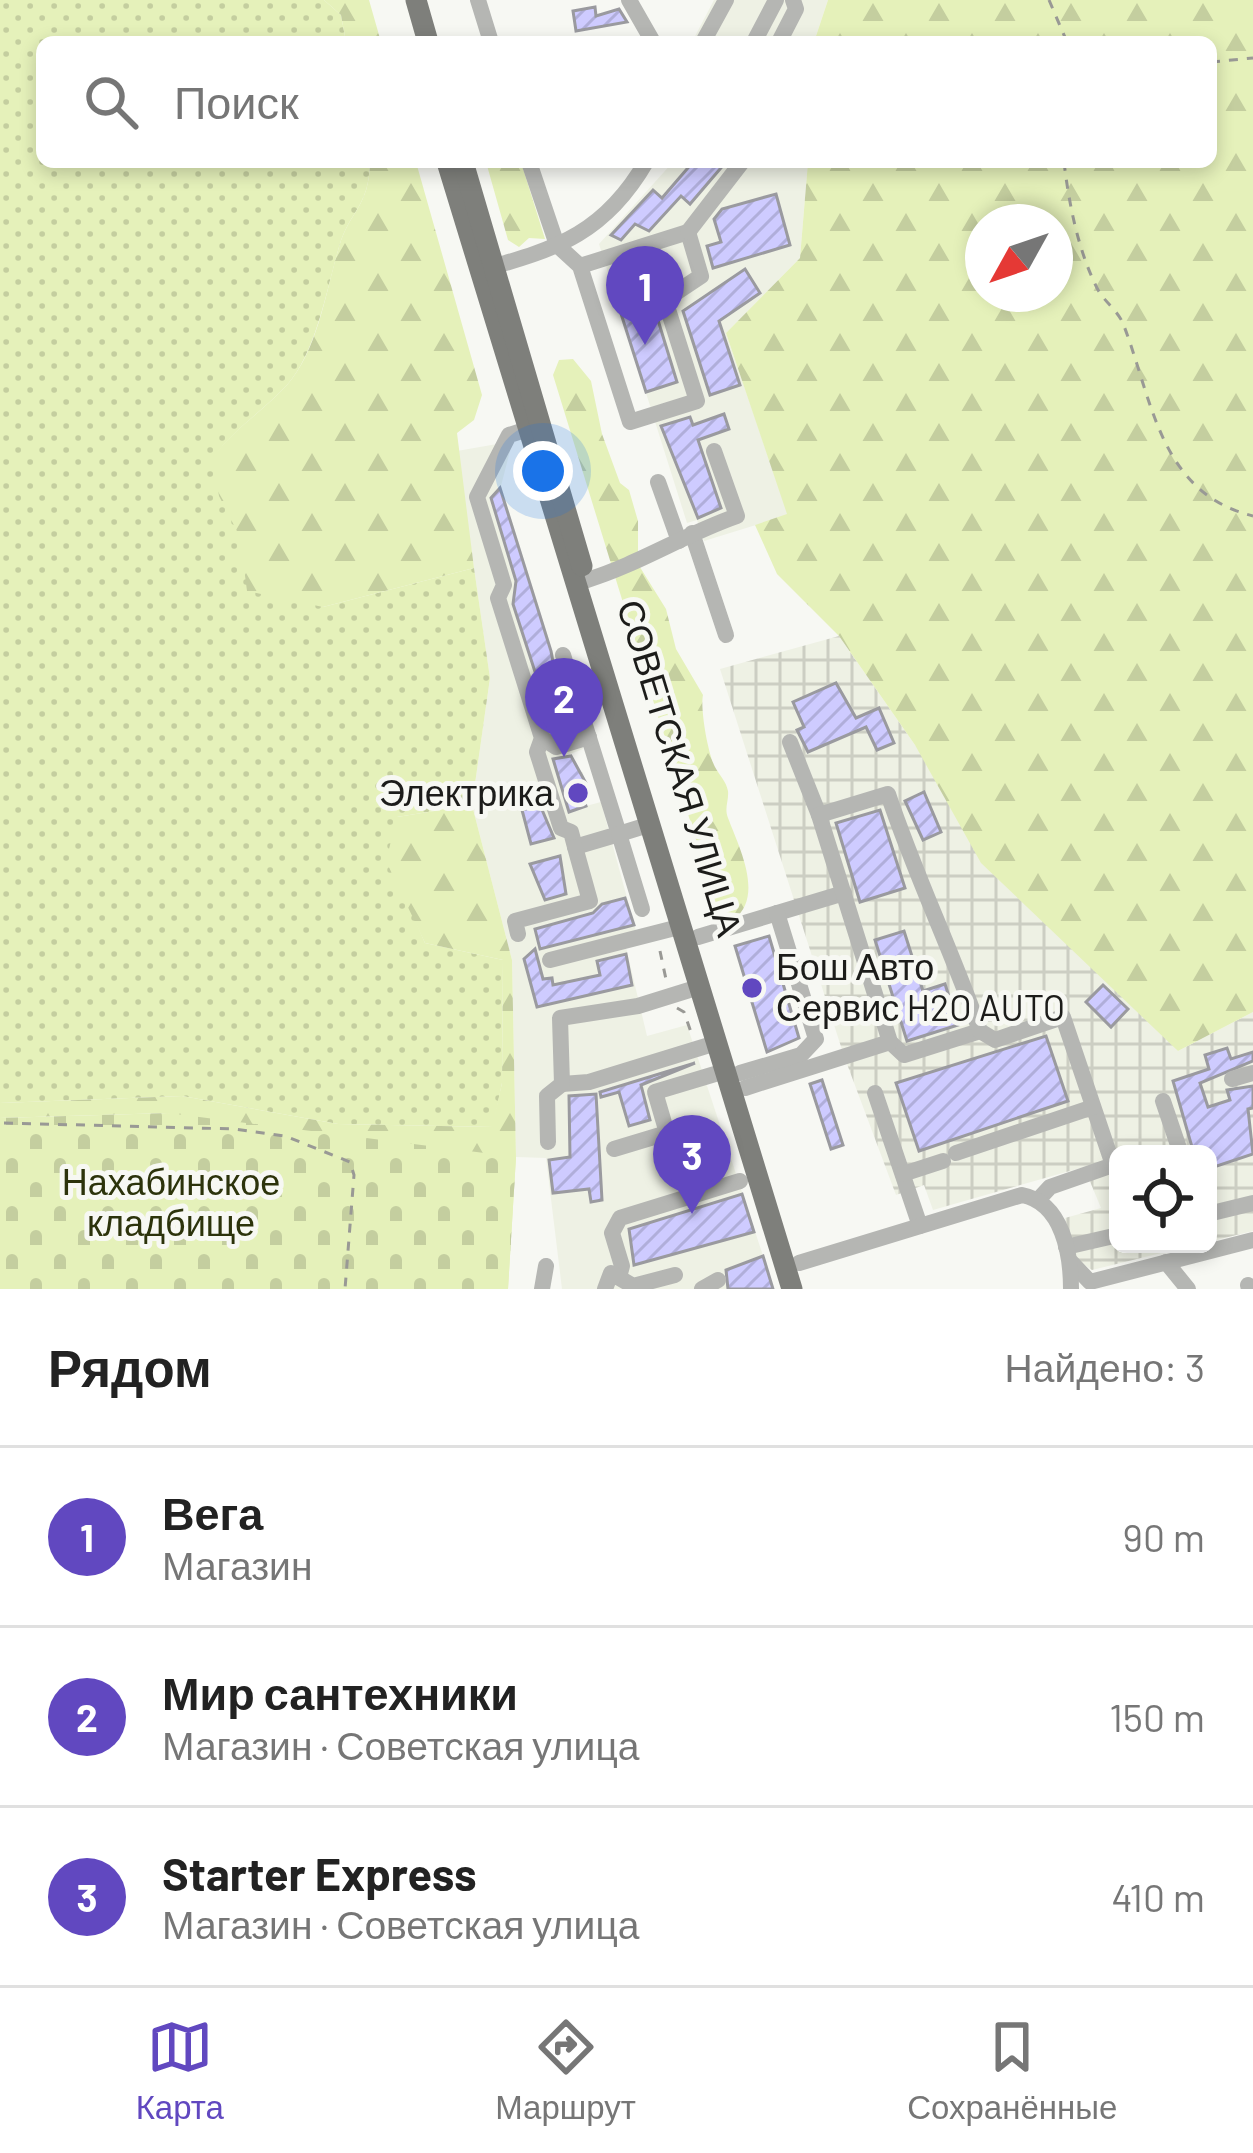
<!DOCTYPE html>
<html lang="ru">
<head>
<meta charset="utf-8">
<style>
	:root { --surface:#fff; --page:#f2f2f2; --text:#222; --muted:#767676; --line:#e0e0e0; --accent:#6148c0 }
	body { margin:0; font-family:Barlow,sans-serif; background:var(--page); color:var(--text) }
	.controls { position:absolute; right:36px; bottom:36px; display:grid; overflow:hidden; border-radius:18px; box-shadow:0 6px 18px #0003 }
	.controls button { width:108px; height:108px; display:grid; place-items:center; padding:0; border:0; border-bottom:3px solid var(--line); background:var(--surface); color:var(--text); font:60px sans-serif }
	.compass { position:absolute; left:965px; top:204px; width:108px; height:108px; border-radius:50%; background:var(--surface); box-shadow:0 6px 18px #0003; rotate:230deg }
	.you { position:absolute; left:543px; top:471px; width:42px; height:42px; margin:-30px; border:9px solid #fff; border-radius:50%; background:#1a73e8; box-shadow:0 0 0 18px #1a73e833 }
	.badge { display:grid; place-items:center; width:78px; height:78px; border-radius:50%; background:var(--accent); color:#fff; font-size:39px; font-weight:700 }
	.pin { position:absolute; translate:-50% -99px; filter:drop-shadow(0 3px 6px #0008) }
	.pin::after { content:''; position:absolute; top:63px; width:42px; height:36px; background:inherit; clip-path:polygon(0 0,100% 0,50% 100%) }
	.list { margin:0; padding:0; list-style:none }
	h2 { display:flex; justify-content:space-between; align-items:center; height:156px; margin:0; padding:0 48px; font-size:51px }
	h2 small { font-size:39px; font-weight:400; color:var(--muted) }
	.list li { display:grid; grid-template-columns:78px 1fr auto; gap:36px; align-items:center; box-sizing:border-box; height:180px; padding:0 48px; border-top:3px solid var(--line) }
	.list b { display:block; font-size:45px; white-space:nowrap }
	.list p { margin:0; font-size:39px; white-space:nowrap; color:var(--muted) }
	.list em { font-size:39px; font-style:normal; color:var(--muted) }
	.icon { flex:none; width:66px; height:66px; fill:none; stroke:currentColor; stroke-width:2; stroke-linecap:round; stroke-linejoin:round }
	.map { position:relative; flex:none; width:1253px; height:1289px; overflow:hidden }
	.search { position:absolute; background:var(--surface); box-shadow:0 6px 18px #0003; left:36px; right:36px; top:36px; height:132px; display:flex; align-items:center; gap:30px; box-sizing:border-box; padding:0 42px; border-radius:18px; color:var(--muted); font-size:45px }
	.sheet { height:696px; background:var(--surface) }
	nav { display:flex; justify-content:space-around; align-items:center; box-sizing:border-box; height:168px; border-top:3px solid var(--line); background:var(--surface); font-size:33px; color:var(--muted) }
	nav a { display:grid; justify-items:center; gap:6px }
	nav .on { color:var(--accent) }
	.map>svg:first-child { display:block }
</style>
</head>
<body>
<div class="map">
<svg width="1253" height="1289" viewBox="0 0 1253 1289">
	<defs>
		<pattern id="industrial-grid" width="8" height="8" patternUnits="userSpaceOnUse" patternTransform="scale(3)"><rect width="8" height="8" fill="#eef1e4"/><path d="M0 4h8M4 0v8" fill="none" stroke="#cccec3"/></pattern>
		<pattern id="grass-dots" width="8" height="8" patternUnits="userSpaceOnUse" patternTransform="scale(3)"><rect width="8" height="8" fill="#e5f1ba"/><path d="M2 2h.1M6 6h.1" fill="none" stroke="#c4ce9f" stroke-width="1.8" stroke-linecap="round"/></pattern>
		<pattern id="forest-firs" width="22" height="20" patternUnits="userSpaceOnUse" patternTransform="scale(3)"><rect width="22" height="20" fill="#e5f1ba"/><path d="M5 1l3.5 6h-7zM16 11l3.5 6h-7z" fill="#c4ce9f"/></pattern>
		<pattern id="cemetery-stones" width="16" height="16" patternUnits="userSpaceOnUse" patternTransform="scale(3)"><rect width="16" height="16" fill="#e5f1ba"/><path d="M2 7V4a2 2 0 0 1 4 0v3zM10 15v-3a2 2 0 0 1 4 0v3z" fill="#c4ce9f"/></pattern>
		<pattern id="building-hatch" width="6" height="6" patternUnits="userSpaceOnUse" patternTransform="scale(3)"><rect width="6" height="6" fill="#cecbff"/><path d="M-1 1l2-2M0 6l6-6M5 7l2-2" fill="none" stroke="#b0aeda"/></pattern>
	</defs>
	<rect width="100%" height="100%" fill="#f7f8f3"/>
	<g fill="#eef1e4">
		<polygon points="714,0 828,0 814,42 692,42"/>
		<polygon points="673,162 808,162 800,258 726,333 788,515 704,541 697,520 687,523 599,244"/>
		<polygon points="497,444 510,451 501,486 583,749 570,754 576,774 583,772 586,806 601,802 636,931 623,935 647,1036 687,1025 774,1289 562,1289 546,1158 516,1157 512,960 472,805 490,678 457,451"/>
	</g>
	<polygon fill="url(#industrial-grid)" points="839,636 915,745 1178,1051 1253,1012 1253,1231 1208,1242 1208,1154 1118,1154 1118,1244 1198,1244 1092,1270 1075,1258 1065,1218 1101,1208 1084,1167 933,1210 924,1185 896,1195 844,1056 720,669"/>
	<path fill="url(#grass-dots)" d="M0,0H324L341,15L346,42H42V162H370C369,208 349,211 339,247C327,288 316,353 287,385C263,411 235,428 214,457C224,536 266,558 323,607L474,568L490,678L472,805L397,817L407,902L425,943L503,960L502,1083L493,1127L338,1124L182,1096L0,1103Z"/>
	<g fill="url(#forest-firs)" fill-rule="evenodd">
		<polygon points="324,0 369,0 381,42 346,42 341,15"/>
		<path d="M828,0H1253V1012L1178,1051L981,863L915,745L839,636L777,574L755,525L787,514L726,333L800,258L808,162H1211V42H814ZM983,222H1055V294H983Z"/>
		<path d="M370,162H416L482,395L474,420L457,433L474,568L323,607L247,591L240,537L219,496L213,457C235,428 263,411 287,385C318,350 326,290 339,247C349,211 369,208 370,162Z"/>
		<polygon points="486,162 521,162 545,239 529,238 519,247 508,240"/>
		<path d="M573,359L591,381L602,434L620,483L629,490L638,521V564L666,609L676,649L703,695C700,709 708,754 715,767C720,776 726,781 728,791C729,801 724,808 728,818C739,847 765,897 733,920L720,918L553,375L559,360Z"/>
		<polygon points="472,805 512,960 516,1157 508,1289 168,1113 0,1118 0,1103 182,1096 338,1124 492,1127 502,1083 503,960 425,943 386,861 397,817"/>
	</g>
	<polygon fill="url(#cemetery-stones)" points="168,1113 516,1157 508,1289 0,1289 0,1118"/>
	<g fill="url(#building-hatch)" stroke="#9a9a9f" stroke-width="3">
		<polygon points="595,7 596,16 619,9 627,22 576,31 573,11"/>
		<polygon points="693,162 726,162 690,204 681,196 649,231 635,224 621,240 611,235 653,190 662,198"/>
		<polygon points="776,194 790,245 713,268 707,246 721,242 714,219 722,209"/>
		<polygon points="745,269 760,293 719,321 740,385 710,395 683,311"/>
		<polygon points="640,290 646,309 654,307 677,382 646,392 616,298"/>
		<polygon points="724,414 729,429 698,440 721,508 698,518 661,426 690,417 693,425"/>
		<polygon points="500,488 551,651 555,673 537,678 513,604 516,581 491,498"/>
		<polygon points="836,683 856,718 879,708 894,743 877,750 866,727 808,752 797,730 804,727 793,702"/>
		<polygon points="571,756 587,785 580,787 586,806 569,812 553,759"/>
		<polygon points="924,792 941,832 923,840 905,801"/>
		<polygon points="540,805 554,838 531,844 522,810"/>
		<polygon points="880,810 905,888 860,902 836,823"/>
		<polygon points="560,856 566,894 545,900 530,864"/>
		<polygon points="625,898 634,925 540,949 535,929 593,913 602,904"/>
		<polygon points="904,931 923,991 945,984 958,1025 907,1041 875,940"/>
		<polygon points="769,936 799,1038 767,1052 735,946"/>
		<polygon points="535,949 543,979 552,978 553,985 600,975 597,961 626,954 632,985 537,1007 524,959"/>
		<polygon points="1103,985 1128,1009 1111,1027 1086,1002"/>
		<polygon points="1046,1036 1068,1101 919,1151 896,1083"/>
		<polygon points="1227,1048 1231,1059 1253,1052 1253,1061 1200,1083 1208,1107 1230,1100 1227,1090 1253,1086 1253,1108 1248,1109 1253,1154 1208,1169 1208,1154 1194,1154 1173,1081 1209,1069 1205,1055"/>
		<polygon points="695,1063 641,1085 650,1120 629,1126 619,1092 601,1097 600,1092"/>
		<polygon points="822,1080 843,1145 831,1149 810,1084"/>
		<polygon points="596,1094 602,1200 591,1202 589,1189 553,1193 549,1160 570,1157 569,1096"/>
		<polygon points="742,1194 754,1232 634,1265 629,1229"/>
		<polygon points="763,1256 773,1289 728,1289 726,1270"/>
	</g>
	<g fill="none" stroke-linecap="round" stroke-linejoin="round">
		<g stroke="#999995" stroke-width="3" stroke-dasharray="9 9" stroke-linecap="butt">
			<polyline points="1049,0 1067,42"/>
			<polyline points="1211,62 1253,58"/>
			<path d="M1064,162C1069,204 1078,250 1097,288C1104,302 1119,311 1124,326C1153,402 1160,493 1253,516"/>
			<polyline points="660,951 667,984"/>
			<polyline points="677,1008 684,1012 692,1035"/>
			<polyline points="4,1123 235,1129 285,1136 350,1162 354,1175 345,1289"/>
		</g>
		<g stroke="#b5b6b3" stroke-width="16">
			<polyline points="478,0 491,42"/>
			<polyline points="629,0 653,42"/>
			<polyline points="703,42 726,0"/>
			<polyline points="754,42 776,0"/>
			<polyline points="779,42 796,9 793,0"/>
			<polyline points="529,162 557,245 580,266 630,422 697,401 665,300 701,276 688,232 580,266"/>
			<polyline points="688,232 742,162"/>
			<path d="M484,269C559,249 606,231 646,162"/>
			<polyline points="525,430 509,435 477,497 504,585 498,598 542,738 537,752 561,828 571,832 575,847 619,834 563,655"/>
			<polyline points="658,482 679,541"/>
			<polyline points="692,533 726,635"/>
			<path d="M587,580C639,564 685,534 737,516L714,451"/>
			<polyline points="542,738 556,747 589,737"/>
			<polyline points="790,742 819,815"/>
			<polyline points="642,909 619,834 648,825"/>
			<polyline points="518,934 515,921 590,901 575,847"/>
			<polyline points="698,937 844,893"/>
			<polyline points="550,960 679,927"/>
			<polyline points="890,1042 904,1055 980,1031"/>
			<polyline points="740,1073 801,1055 816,1039 777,913"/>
			<polyline points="1232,1079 1253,1073"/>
			<polyline points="562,1084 589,1082 716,1043"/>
			<path d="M745,1088L890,1042L819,815L888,794C915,875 952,951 980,1031L995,1040L1063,1017L1113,1165L1050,1187L1038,1200"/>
			<polyline points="875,1093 920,1226"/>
			<polyline points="1163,1101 1181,1154"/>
			<polyline points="548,1142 547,1096 562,1084 560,1018 638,1006 699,987"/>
			<polyline points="614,1149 667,1133 655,1092 725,1071"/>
			<polyline points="956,1153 1093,1107"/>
			<polyline points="903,1174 943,1161"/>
			<polyline points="1208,1214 1253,1203"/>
			<polyline points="1066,1247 1118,1235"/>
			<polyline points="1071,1262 1090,1282 1253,1240"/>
			<polyline points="1166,1262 1188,1289"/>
			<path d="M799,1263L1022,1195C1063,1203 1071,1255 1071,1289"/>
			<polyline points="619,1277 622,1266 612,1233 620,1218 740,1181"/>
			<polyline points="1248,1285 1249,1289"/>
			<polyline points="542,1289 546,1266"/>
			<polyline points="605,1289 611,1273 633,1286 675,1275"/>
			<polyline points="702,1289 718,1280"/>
		</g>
		<g stroke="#7e7f7b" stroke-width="21">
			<polyline points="416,0 428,42"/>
			<polyline points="447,162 792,1289"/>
			<polyline points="463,162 582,566"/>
		</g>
	</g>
	<g fill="#6148c0" stroke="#f7f8f3" stroke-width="4.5">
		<circle cx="578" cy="793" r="12"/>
		<circle cx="752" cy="988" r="12"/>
	</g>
	<g text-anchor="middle" stroke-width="10" stroke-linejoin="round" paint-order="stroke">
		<g font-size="36" fill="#1c1c1a" stroke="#f7f8f3">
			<text transform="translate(680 768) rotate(73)" y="13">СОВЕТСКАЯ УЛИЦА</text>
		</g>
		<g font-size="36" fill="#1c1c1a" stroke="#f7f8f3" text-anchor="end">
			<text x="554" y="806">Электрика</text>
			<text x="776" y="980" text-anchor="start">Бош Авто<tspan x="776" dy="41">Сервис H2O AUTO</tspan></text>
		</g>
		<g font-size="36" fill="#2c330b" stroke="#f7f8f3">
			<text x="171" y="1195">Нахабинское<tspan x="171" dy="41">кладбище</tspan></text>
		</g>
	</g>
</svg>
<div class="controls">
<button><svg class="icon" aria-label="locate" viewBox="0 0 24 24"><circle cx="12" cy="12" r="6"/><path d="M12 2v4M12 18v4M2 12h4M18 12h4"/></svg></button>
</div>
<svg class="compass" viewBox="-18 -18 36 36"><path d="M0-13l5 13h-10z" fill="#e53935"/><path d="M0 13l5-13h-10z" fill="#767676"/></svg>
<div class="you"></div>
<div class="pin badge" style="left:645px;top:345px">1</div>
<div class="pin badge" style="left:564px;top:757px">2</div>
<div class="pin badge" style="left:692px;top:1214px">3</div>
<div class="search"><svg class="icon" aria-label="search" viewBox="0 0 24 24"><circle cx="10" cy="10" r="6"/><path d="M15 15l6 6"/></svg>Поиск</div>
</div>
<section class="sheet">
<h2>Рядом<small>Найдено: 3</small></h2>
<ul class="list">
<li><span class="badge">1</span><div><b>Вега</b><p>Магазин</p></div><em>90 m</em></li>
<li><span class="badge">2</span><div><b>Мир сантехники</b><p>Магазин · Советская улица</p></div><em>150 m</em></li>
<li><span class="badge">3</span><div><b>Starter Express</b><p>Магазин · Советская улица</p></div><em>410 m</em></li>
</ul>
</section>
<nav>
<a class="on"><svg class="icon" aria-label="map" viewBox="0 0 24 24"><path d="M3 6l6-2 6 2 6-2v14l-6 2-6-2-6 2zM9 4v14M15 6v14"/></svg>Карта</a>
<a><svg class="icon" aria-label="directions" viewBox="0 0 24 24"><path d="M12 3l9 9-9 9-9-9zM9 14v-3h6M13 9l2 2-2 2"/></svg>Маршрут</a>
<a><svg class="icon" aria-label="saved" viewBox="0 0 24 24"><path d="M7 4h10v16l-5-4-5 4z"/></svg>Сохранённые</a>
</nav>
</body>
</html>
